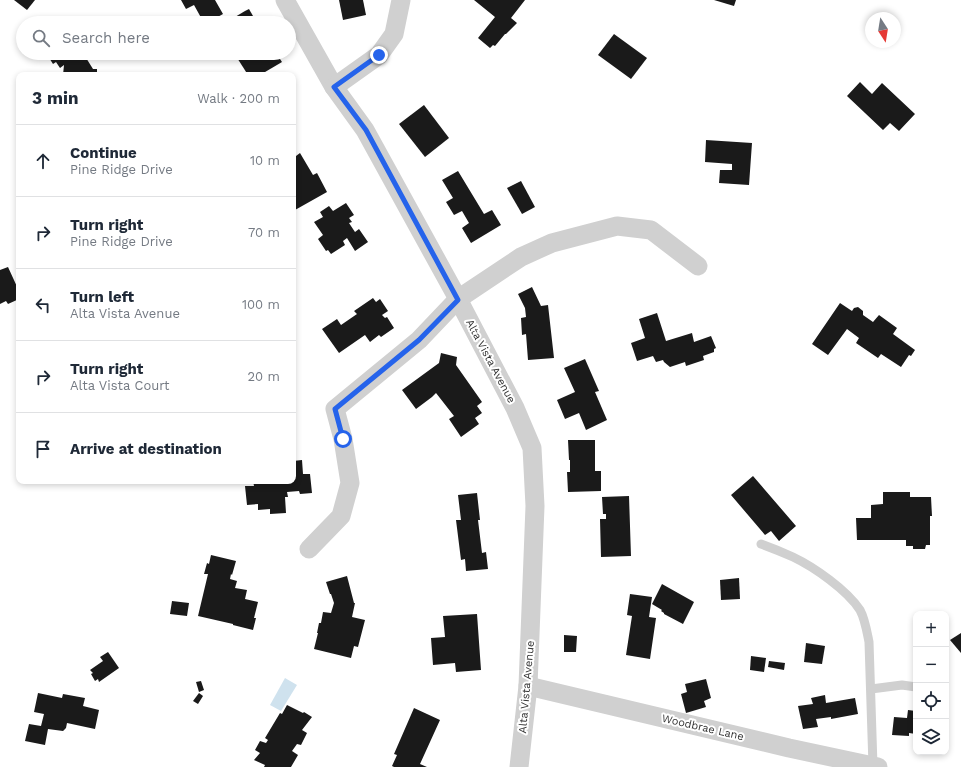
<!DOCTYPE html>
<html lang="en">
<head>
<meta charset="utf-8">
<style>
	:root { --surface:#fff; --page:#f2f2f3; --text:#1f2937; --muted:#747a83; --line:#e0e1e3 }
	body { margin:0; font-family:"Work Sans",sans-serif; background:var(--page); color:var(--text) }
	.controls { position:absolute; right:12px; bottom:12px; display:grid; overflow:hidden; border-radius:8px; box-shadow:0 2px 6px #0003 }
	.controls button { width:36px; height:36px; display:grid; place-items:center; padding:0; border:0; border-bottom:1px solid var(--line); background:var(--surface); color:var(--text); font:20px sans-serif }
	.compass { position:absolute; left:865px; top:12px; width:36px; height:36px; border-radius:50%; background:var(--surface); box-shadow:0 2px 6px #0003; rotate:168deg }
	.stop { position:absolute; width:12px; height:12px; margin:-9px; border:3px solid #2563eb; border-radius:50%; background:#fff }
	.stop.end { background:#2563eb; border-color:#fff; box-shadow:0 1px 4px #0008 }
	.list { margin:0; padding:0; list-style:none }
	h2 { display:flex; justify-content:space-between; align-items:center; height:52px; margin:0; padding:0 16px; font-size:17px }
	h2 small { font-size:13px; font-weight:400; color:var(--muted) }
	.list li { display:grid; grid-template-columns:26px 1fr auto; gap:12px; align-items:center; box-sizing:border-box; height:72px; padding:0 16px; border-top:1px solid var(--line) }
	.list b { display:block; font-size:15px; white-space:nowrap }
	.list p { margin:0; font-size:13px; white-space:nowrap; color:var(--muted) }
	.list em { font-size:13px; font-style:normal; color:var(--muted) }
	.icon { flex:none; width:22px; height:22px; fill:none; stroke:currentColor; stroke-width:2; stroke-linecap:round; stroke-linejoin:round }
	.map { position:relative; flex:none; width:961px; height:767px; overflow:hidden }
	.search { position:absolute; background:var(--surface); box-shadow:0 2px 6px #0003; left:16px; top:16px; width:280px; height:44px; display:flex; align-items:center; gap:10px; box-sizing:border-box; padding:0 14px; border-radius:22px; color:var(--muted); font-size:15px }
	.panel { position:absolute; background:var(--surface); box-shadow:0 2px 6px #0003; left:16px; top:72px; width:280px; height:412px; border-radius:8px }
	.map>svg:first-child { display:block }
</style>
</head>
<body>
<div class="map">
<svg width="961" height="767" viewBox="0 0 961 767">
	<rect width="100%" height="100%" fill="#fff"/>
	<polygon fill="#cfe2ee" points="285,678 297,685 281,711 270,705"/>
	<g fill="#1a1a1a">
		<polygon points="14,0 35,0 27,10"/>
		<polygon points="181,0 215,0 223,14 207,23 204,23 194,5 186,9"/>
		<polygon points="339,0 363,0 366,15 343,20"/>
		<polygon points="474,0 525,0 511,18 517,23 506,34 505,34 495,46 493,45 490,48 478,38 495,17"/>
		<polygon points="714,0 736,0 734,6"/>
		<polygon points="249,9 257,23 225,23 245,11"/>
		<polygon points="614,34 647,58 631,79 598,55"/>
		<polygon points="46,53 83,53 93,69 97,69 97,75 63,75 64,65 60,68 56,62 53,64"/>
		<polygon points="234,53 276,53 282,62 260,75 248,75"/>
		<polygon points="860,82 872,94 882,83 915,114 899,131 890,123 883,130 847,96"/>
		<polygon points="424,105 449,138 425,157 399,124"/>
		<polygon points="706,140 752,143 749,185 719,183 720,170 732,170 732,164 705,162"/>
		<polygon points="300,153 313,175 317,173 327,192 295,210 293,206 293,156 296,154 296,156"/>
		<polygon points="458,171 484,214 492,210 501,225 471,243 462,228 469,223 462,211 454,215 446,202 453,198 442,180"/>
		<polygon points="521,181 535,207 522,214 507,188"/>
		<polygon points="346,203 354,215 349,218 352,222 349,223 355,232 359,229 368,242 355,251 347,238 343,241 345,245 331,254 328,250 326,251 318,239 323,235 314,222 323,217 320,212 329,206 333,211"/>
		<polygon points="8,267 19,291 19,299 8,304 6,301 0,304 0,270"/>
		<polygon points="532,287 541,306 548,305 554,358 528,360 526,334 522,335 521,318 526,317 525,308 518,294"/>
		<polygon points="373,298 376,302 380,299 388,311 382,315 385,318 387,317 394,328 381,337 379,335 370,342 365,335 339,353 322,329 337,319 341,325 357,314 354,311"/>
		<polygon points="840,303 852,311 854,308 858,307 863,311 863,315 873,322 879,315 897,328 893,334 915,350 911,356 909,355 901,367 881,354 878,358 856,343 859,338 847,329 828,355 812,344"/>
		<polygon points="657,313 666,341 692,333 694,342 711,336 716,348 714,349 714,352 703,356 704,360 686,366 685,362 670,367 664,362 663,360 656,362 653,356 637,361 631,343 645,338 639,319"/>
		<polygon points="441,353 457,357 456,365 482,402 477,406 482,413 475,418 479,424 461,437 449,419 454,416 436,393 432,397 416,409 402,390 439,363"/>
		<polygon points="585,359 599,391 595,392 607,420 586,430 579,413 565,419 557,400 575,392 564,368"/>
		<polygon points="568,440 595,440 595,471 601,471 601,491 568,492 567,472 570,472 570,460 569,460"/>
		<polygon points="302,460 303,474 310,474 312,493 300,494 299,491 287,492 288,497 285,497 286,513 270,514 270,509 258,510 258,504 247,505 245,486 254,486 253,481 293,481 293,461"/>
		<polygon points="753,476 796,526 779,541 771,531 765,535 731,495"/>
		<polygon points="883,492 910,492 910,497 931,497 932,516 930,516 930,545 926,545 925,549 913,549 913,546 906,546 906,540 857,540 856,518 871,518 871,505 883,504"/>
		<polygon points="477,493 480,520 478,520 482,553 486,552 488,569 466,571 465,559 461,560 456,520 461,520 458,495"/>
		<polygon points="629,496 631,556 601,557 600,519 606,519 606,514 603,514 602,497"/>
		<polygon points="211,555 236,561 232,575 231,574 230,579 237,581 235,588 247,590 245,599 258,602 254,618 256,618 253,630 233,625 233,624 198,616 208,574 204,574 207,563 209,564"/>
		<polygon points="347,576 354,603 355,603 352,617 365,620 358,647 354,646 351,658 314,649 318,633 317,633 319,623 321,623 323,612 331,613 334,603 331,594 330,594 326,582"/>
		<polygon points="739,578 740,599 721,600 720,580"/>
		<polygon points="662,584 694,602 683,624 664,614 664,613 661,611 662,610 652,604"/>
		<polygon points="630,594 652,597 649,617 656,618 650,659 626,655 632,616 627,615"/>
		<polygon points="172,601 189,603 187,616 170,614"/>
		<polygon points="477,614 481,670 456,672 455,663 433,665 431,638 445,637 443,616"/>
		<polygon points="961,633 961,653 950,640"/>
		<polygon points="564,635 577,636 576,652 564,652"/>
		<polygon points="806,643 825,646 822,664 804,662"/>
		<polygon points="108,652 119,668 99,682 98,679 95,681 91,674 93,673 90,670 103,661 100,657"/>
		<polygon points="751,656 766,658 764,672 750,670"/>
		<polygon points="769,661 785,663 784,670 768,667"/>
		<polygon points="706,679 711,698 704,701 706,707 686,713 681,694 687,692 685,684"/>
		<polygon points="201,681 204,690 199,692 196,682"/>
		<polygon points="38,693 62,698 63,694 85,698 83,706 99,710 95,729 67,723 66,728 63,731 48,729 45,745 25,741 29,724 41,726 44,714 34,712"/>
		<polygon points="199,693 203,696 198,704 193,701"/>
		<polygon points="825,695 826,703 855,698 858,714 831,719 831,717 816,719 818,727 803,729 798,706 813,704 811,698"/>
		<polygon points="287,705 303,713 304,712 312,717 302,730 307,733 301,745 297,744 292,751 298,755 291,767 264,767 265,765 254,760 260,753 255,750 260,741 266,743 268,740 265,738 280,713 282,714"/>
		<polygon points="414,708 440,720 420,764 427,767 394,767 392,766 397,755 394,754"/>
		<polygon points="908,710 916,711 916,734 909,733 909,736 892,735 894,717 907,718"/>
	</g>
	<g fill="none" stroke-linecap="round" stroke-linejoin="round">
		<g stroke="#d0d0d0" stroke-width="9">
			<path d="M761,544C772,548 782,552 793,557C814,567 847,590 860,610C865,619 867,632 869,642L873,766"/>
			<polyline points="871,689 902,685 916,687"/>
		</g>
		<g stroke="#d0d0d0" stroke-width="19">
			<polyline points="285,0 334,87 365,130 458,299 515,408 532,448 535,506 528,686 519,767"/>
			<polyline points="334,87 379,55 394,34 401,0"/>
			<polyline points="309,549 341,516 350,483 343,439 335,409 419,340 458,299 521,257 552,243 617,226 651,230 698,266"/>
			<polyline points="528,686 789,748 878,767"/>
		</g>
	</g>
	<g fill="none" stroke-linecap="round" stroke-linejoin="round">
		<polyline stroke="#2563eb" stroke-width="5" points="343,439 335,409 419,340 458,300 366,130 334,87 379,55"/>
	</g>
	<g text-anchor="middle" stroke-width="4" stroke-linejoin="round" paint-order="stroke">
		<g font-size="11" fill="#333" stroke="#fff">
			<text transform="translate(491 361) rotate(62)" y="4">Alta Vista Avenue</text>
			<text transform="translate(526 687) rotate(-85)" y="4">Alta Vista Avenue</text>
			<text transform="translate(703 727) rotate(13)" y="4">Woodbrae Lane</text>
		</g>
	</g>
</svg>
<div class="controls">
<button>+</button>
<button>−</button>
<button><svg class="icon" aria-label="locate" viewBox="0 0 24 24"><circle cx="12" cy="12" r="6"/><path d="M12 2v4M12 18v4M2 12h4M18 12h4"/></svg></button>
<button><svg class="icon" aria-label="layers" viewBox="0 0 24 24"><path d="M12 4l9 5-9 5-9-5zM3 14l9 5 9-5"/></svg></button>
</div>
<svg class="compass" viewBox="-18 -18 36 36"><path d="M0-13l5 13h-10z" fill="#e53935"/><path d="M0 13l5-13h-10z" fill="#747a83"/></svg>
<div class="stop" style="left:343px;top:439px"></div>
<div class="stop end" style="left:379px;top:55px"></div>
<div class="search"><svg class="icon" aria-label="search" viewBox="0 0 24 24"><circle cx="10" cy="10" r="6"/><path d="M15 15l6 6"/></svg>Search here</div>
<section class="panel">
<h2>3 min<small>Walk · 200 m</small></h2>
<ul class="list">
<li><svg class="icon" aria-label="ahead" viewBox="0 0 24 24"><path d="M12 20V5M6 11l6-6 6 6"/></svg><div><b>Continue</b><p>Pine Ridge Drive</p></div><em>10 m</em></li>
<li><svg class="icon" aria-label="right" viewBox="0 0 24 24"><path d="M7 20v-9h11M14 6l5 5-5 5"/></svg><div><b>Turn right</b><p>Pine Ridge Drive</p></div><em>70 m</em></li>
<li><svg class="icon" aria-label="left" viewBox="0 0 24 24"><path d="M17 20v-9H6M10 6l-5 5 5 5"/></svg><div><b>Turn left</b><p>Alta Vista Avenue</p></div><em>100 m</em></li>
<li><svg class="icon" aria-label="right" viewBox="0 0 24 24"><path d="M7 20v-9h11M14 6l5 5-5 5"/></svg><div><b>Turn right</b><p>Alta Vista Court</p></div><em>20 m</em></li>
<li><svg class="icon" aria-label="arrive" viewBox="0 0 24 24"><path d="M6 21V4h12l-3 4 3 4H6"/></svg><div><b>Arrive at destination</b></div></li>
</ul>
</section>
</div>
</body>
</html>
